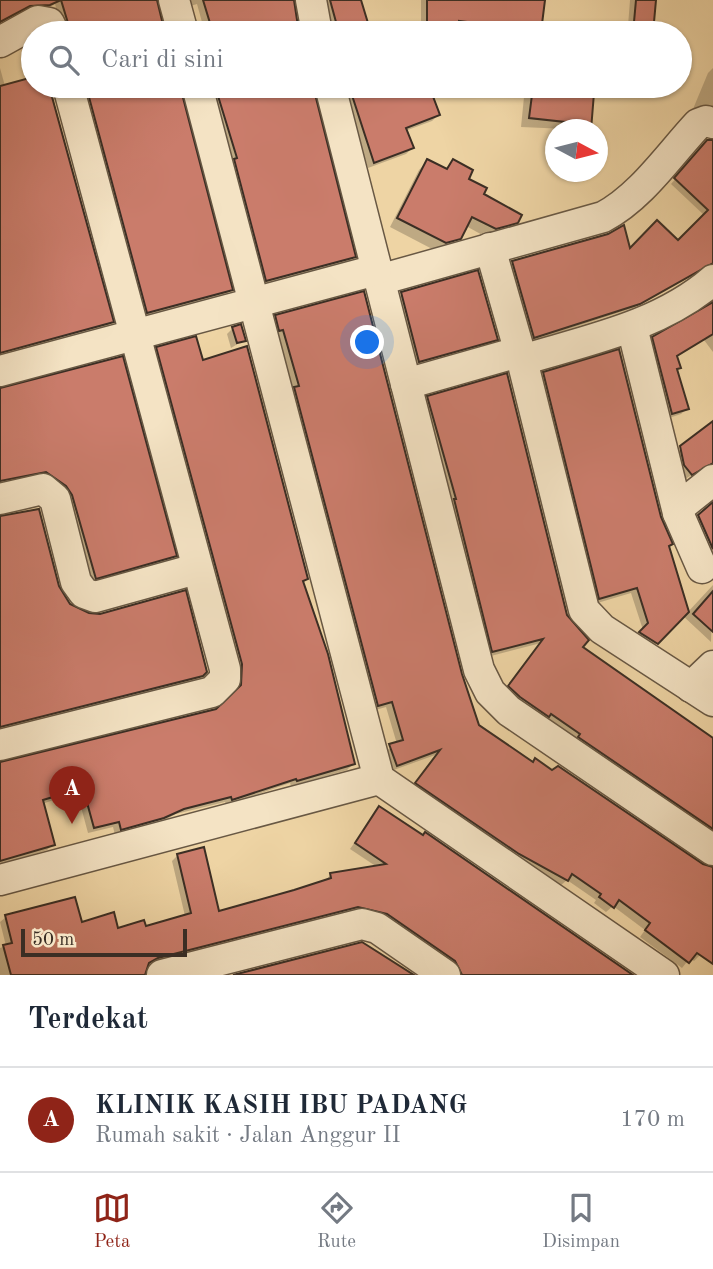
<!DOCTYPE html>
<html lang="id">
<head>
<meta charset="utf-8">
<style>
	:root { --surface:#fff; --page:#f6f6f7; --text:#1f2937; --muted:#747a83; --line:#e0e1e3; --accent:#8f2418 }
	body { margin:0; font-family:"Old Standard TT",serif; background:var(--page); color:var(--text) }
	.compass { position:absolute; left:545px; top:119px; width:63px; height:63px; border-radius:50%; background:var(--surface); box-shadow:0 2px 5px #0004; rotate:97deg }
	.scale { position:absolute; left:21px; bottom:18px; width:166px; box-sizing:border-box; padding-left:7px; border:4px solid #3b2e24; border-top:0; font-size:19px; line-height:24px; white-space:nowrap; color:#3b2e24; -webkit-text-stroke:5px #f4e3c4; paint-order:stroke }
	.you { position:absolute; left:368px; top:343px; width:24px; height:24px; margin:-18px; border:5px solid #fff; border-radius:50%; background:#1a73e8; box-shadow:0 0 0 10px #1a73e833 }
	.badge { display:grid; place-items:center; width:46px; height:46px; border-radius:50%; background:var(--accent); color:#fff; font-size:23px; font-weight:700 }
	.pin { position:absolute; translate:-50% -58px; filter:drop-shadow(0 2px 4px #0008) }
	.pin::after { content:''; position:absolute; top:37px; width:24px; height:21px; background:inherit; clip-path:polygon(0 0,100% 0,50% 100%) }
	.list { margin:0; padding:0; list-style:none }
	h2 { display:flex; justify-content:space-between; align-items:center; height:91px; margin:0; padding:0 28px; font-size:30px }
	h2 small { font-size:23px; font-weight:400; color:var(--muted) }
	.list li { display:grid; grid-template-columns:46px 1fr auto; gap:21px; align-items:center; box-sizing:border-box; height:105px; padding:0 28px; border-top:2px solid var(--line) }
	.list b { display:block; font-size:26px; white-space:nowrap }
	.list p { margin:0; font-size:23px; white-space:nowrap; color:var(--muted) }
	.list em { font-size:23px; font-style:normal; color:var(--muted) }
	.icon { flex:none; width:38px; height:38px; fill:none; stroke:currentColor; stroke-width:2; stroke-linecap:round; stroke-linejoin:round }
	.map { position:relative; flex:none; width:713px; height:975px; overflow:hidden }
	.search { position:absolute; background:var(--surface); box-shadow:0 2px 5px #0004; left:21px; right:21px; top:21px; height:77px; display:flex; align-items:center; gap:18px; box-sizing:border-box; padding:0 24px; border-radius:38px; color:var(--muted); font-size:26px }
	.sheet { height:196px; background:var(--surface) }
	nav { display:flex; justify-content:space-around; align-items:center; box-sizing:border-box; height:98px; border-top:2px solid var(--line); background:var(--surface); font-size:19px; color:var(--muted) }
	nav a { display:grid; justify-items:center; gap:4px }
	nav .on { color:var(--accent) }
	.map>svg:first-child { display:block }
</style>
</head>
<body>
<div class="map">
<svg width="713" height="975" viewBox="0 0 713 975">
	<rect width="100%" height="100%" fill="#eed4a4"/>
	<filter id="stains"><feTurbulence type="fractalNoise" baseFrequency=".00286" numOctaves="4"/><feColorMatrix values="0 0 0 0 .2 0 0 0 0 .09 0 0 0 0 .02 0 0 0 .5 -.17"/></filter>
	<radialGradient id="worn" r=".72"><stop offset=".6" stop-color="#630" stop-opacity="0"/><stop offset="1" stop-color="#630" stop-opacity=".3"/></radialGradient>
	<g fill="#0003">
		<polygon points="0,0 157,0 163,33 63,33 55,4 43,11 22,11 0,23"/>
		<polygon points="184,0 291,0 297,33 205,33 197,4 187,7"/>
		<polygon points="322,0 358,0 369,33 332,33"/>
		<polygon points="421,0 542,0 540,31 421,32"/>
		<polygon points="630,0 655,0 652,29 664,30 664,33 619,33 628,26"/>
		<polygon points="0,68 5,86 33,79 33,86 50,86 112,322 106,328 0,356"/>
		<polygon points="713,68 713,112 693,109 708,73"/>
		<polygon points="78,86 178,86 231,290 225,296 142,318"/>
		<polygon points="206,86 310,86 354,257 348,263 261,286"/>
		<polygon points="342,86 386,86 388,92 406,86 427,86 438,115 432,121 405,131 412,148 406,154 368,168"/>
		<polygon points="533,88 589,130 521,127 524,97"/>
		<polygon points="713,140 713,258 705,266 633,308 529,342 508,267 513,262 678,243 705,216 671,184 703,147"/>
		<polygon points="427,161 444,170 453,161 482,195 517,222 508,231 486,237 466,226 450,247 436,251 390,227 419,170"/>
		<polygon points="363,293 460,675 478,726 532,764 703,866 713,867 713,934 700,955 694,961 690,958 682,968 640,937 645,930 613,906 606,912 594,903 596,900 567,880 560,886 411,789 438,754 391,771 384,752 397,744 386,707 372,711 289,394 293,390 278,335 270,323 276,317"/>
		<polygon points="402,294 496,339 490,345 413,367 396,300"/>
		<polygon points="713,304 713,352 704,340 676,357 679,368 676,371 687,409 681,414 666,419 648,344"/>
		<polygon points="233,328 244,340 231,348 227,334"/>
		<polygon points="157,349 201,362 307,579 302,584 353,764 347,770 291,786 290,783 226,805 225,802 176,814 157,824 115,835 113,827 88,833 77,792 42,804 53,844 47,850 0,865 0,764 217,711 236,693 237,671 151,355"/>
		<polygon points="544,374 668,547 687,613 713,585 711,642 682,615 651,649 634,638 643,630 631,593 594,604 538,379"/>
		<polygon points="0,390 175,556 169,562 89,583 66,500 0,485"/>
		<polygon points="428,398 565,615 581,647 713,740 713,839 504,693 541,643 487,657 422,404"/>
		<polygon points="713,423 713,471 704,468 685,479 679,471 675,454"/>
		<polygon points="713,505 713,565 693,522"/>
		<polygon points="0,517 77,611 206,671 195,682 0,730"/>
		<polygon points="379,808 630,975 456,975 352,912 150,963 144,975 0,975 0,948 6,946 0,922 6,917 117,930 144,929 185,916 172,861 178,855 218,913 295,892 325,880 331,875 377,867 350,849"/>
	</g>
	<g fill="#ca7c6b" stroke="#3b2e24" stroke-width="2">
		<polygon points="0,0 61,0 50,5 30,6 0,22"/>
		<polygon points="61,0 157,0 165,33 71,33"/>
		<polygon points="203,0 294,0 299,33 213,33"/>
		<polygon points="330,0 361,0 371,33 339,33"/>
		<polygon points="427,0 545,0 541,32 459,21 459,26 427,26"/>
		<polygon points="636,0 656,0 653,33 633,33"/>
		<polygon points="33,77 33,86 49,86 114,322 0,353 0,86"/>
		<polygon points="86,86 180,86 233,290 147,313"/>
		<polygon points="215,86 313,86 356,257 266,281 234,159 237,158"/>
		<polygon points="349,86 429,86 440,115 406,128 414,148 374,163"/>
		<polygon points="533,87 594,93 591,130 565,130 565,122 529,118"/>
		<polygon points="707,140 713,140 713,263 640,304 534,338 512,261 608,234 624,225 630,248 657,220 678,240 708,210 674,178"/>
		<polygon points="427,159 447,169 453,159 473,170 469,179 487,188 484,194 522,215 518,223 496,229 472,217 461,239 446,243 397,218"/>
		<polygon points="478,270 498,340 419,362 401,292"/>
		<polygon points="364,291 462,674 479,725 533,762 535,758 552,770 558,766 703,864 713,867 713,964 697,953 689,963 645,930 650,923 619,900 614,908 599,897 601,894 572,874 568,881 519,854 415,783 440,750 397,766 389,744 403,740 392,702 378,706 294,387 299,386 283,330 279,331 275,315"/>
		<polygon points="713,302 713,334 677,356 681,368 677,369 689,409 672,414 652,337"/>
		<polygon points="241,324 246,341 237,343 232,327"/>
		<polygon points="196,336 203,360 247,346 308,579 303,581 328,654 355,764 297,781 296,779 232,800 231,797 184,809 164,818 121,830 119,822 94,828 83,788 43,800 55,845 0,861 0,762 216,709 241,685 242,664 156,347"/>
		<polygon points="619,349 661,517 673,544 669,546 689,612 658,644 639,632 648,623 637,588 599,599 543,372"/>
		<polygon points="123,356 177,556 96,579 72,495 66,486 46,472 0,481 0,388"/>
		<polygon points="507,373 567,615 589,640 583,647 713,738 713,829 578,737 580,734 551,714 549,717 520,697 508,686 543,639 492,652 454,499 456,499 427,396"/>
		<polygon points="713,421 713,463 692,475 684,465 680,446"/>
		<polygon points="713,502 713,549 698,515"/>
		<polygon points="39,509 59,586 70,604 89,613 100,614 186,590 207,672 203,676 0,727 0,516"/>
		<polygon points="713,591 713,632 693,614"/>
		<polygon points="379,806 423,835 425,832 633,975 462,975 455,961 387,914 358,907 158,958 149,963 145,975 11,975 3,945 12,943 5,915 75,897 82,922 114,912 118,928 144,920 146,926 191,913 177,854 204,847 219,911 294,890 331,878 330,873 386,864 355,843"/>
		<polygon points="362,942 414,975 233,975"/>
	</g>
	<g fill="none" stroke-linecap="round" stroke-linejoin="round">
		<defs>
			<g id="minor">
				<polyline points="174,0 183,33"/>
				<polyline points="311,0 317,33"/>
				<polyline points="0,42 38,21 49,23 54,33"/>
				<polyline points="197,86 379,779 664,975"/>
				<polyline points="330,86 479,670 490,692 509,711 713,850"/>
				<polyline points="490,248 522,360 584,610 602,629 713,701"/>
				<path d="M379,280L603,217C641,197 669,155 698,124L706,121L713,123"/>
				<polyline points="632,327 678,513 702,568"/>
				<path d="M522,360C588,340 660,326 713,280"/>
				<polyline points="0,371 376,270"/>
				<polyline points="406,384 518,352"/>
				<polyline points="0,499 43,489 55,499 76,582 84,593 95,597 196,569"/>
				<polyline points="678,513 683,504 713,480"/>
				<polyline points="691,687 713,666"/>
				<polyline points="0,745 212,692 225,679 225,669 68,86"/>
				<polyline points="0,880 379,779"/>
				<polyline points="162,975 362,924 377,928 445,975"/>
			</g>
		</defs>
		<use href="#minor" stroke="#685844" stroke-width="33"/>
		<use href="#minor" stroke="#f4e3c4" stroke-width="30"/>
	</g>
	<rect width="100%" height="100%" filter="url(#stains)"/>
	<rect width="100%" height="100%" fill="url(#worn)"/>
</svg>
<svg class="compass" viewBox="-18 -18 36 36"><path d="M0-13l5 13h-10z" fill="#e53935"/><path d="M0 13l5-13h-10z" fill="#747a83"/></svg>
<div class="scale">50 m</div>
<div class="you"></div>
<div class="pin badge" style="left:72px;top:824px">A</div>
<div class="search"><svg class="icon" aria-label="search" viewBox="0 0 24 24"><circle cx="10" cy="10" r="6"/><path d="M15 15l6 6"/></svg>Cari di sini</div>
</div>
<section class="sheet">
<h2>Terdekat<small></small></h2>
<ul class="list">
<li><span class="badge">A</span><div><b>KLINIK KASIH IBU PADANG</b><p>Rumah sakit · Jalan Anggur II</p></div><em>170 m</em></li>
</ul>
</section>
<nav>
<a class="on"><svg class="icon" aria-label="map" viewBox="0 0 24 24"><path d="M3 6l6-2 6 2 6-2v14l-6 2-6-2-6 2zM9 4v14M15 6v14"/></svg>Peta</a>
<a><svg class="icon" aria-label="directions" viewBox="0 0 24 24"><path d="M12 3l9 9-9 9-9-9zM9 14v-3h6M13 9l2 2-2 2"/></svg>Rute</a>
<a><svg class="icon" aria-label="saved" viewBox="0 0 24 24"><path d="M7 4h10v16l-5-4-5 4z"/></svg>Disimpan</a>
</nav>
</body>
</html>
